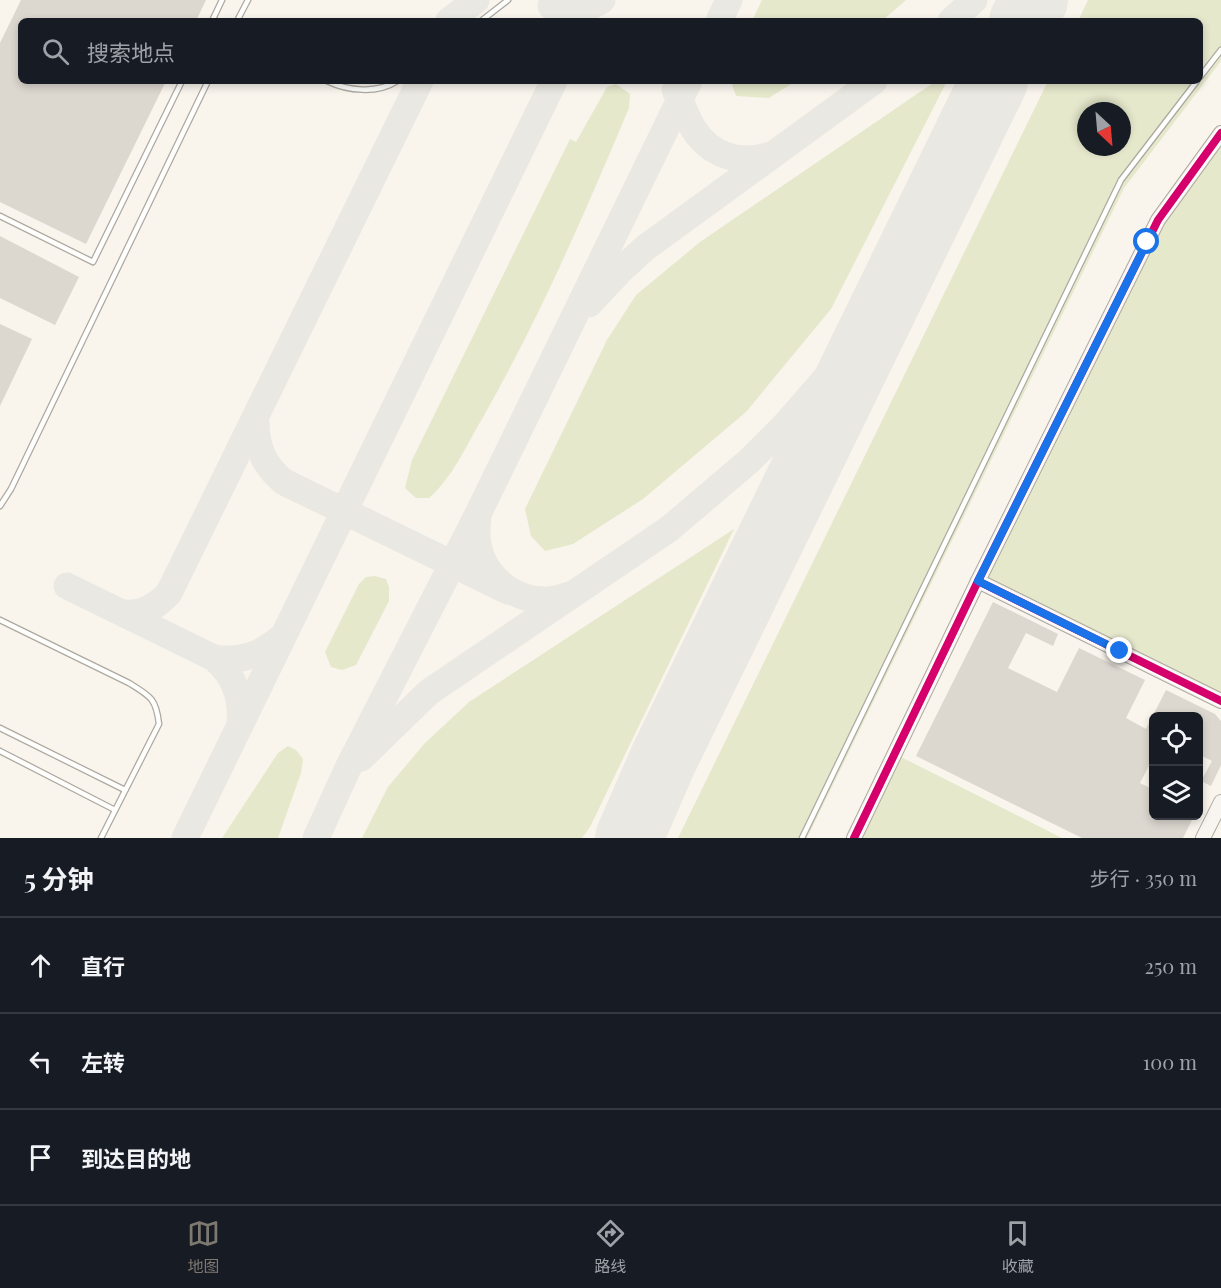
<!DOCTYPE html>
<html lang="zh">
<head>
<meta charset="utf-8">
<style>
	:root { --surface:#171b24; --page:#242831; --text:#f1f3f6; --muted:#9ea1a6; --line:#363941; --accent:#7d7870 }
	body { margin:0; font-family:"Playfair Display","Noto Sans SC",serif; background:var(--page); color:var(--text) }
	.controls { position:absolute; right:18px; bottom:18px; display:grid; overflow:hidden; border-radius:9px; box-shadow:0 3px 9px #0003 }
	.controls button { width:54px; height:54px; display:grid; place-items:center; padding:0; border:0; border-bottom:2px solid var(--line); background:var(--surface); color:var(--text); font:30px sans-serif }
	.compass { position:absolute; left:1077px; top:102px; width:54px; height:54px; border-radius:50%; background:var(--surface); box-shadow:0 3px 9px #0003; rotate:154deg }
	.stop { position:absolute; width:18px; height:18px; margin:-14px; border:4px solid #1a73e8; border-radius:50%; background:#fff }
	.stop.end { background:#1a73e8; border-color:#fff; box-shadow:0 2px 6px #0008 }
	.list { margin:0; padding:0; list-style:none }
	h2 { display:flex; justify-content:space-between; align-items:center; height:78px; margin:0; padding:0 24px; font-size:26px }
	h2 small { font-size:20px; font-weight:400; color:var(--muted) }
	.list li { display:grid; grid-template-columns:39px 1fr auto; gap:18px; align-items:center; box-sizing:border-box; height:96px; padding:0 24px; border-top:2px solid var(--line) }
	.list b { display:block; font-size:22px; white-space:nowrap }
	.list em { font-size:20px; font-style:normal; color:var(--muted) }
	.icon { flex:none; width:33px; height:33px; fill:none; stroke:currentColor; stroke-width:2; stroke-linecap:round; stroke-linejoin:round }
	.map { position:relative; flex:none; width:1221px; height:838px; overflow:hidden }
	.search { position:absolute; background:var(--surface); box-shadow:0 3px 9px #0003; left:18px; right:18px; top:18px; height:66px; display:flex; align-items:center; gap:15px; box-sizing:border-box; padding:0 21px; border-radius:9px; color:var(--muted); font-size:22px }
	.sheet { height:366px; background:var(--surface) }
	nav { display:flex; justify-content:space-around; align-items:center; box-sizing:border-box; height:84px; border-top:2px solid var(--line); background:var(--surface); font-size:16px; color:var(--muted) }
	nav a { display:grid; justify-items:center; gap:3px }
	nav .on { color:var(--accent) }
	.map>svg:first-child { display:block }
</style>
</head>
<body>
<div class="map">
<svg width="1221" height="838" viewBox="0 0 1221 838">
	<rect width="100%" height="100%" fill="#f9f5ed"/>
	<g fill="#e5e8cb" fill-rule="evenodd">
		<polygon points="762,0 906,0 882,21 752,21"/>
		<path d="M1088,0H1221V61L1124,188L807,838H678L1048,81H1200V21H1078ZM1086,111H1122V147H1086Z"/>
		<polygon points="731,81 796,81 769,98 736,96"/>
		<polygon points="936,81 947,81 831,309 746,412 643,499 573,544 545,551 531,536 525,509 607,340 636,295 700,242"/>
		<path d="M616,84L630,94L629,108C585,213 539,319 482,419C466,446 453,477 429,498H416L405,488L412,460L570,139L576,142L607,87Z"/>
		<polygon points="1221,140 1221,701 978,581 1158,220"/>
		<polygon points="734,529 590,827 582,838 362,838 388,787 424,744 469,702"/>
		<polygon points="375,576 386,579 389,587 389,601 356,665 342,670 331,667 325,652 359,584 366,577"/>
		<polygon points="288,746 296,750 303,759 301,773 278,838 222,838 278,753"/>
		<polygon points="895,754 1062,838 855,838"/>
	</g>
	<g fill="none" stroke-linecap="round" stroke-linejoin="round">
		<g stroke="#eae8e2" stroke-width="27">
			<path d="M551,6C569,8 587,11 602,0"/>
			<polyline points="449,21 476,0"/>
			<polyline points="719,21 729,0"/>
			<polyline points="951,21 974,0"/>
			<path d="M675,90C681,102 686,116 693,128C710,156 741,165 771,155"/>
			<polyline points="589,304 621,270 645,248 874,81"/>
			<path d="M256,422C256,447 264,466 284,482L508,591"/>
			<path d="M478,516C477,526 476,535 478,545C486,586 530,611 569,595"/>
			<path d="M67,586L214,658C235,676 242,697 240,724"/>
			<path d="M124,613C142,615 157,606 169,593L420,81"/>
			<path d="M214,658C242,662 261,655 283,636"/>
			<polyline points="361,758 429,692 669,529 749,461 785,425 827,377 903,269"/>
			<polyline points="185,838 554,81"/>
			<polyline points="316,838 348,768 478,514 689,81"/>
			<polyline points="624,838 663,760"/>
		</g>
		<g stroke="#eae8e2" stroke-width="68">
			<polyline points="1023,21 1034,0"/>
			<polyline points="629,838 663,760 994,81"/>
		</g>
	</g>
	<g fill="#dcd7cf">
		<polygon points="21,0 206,0 196,21 21,21 21,81 166,81 86,244 0,202 0,43"/>
		<polygon points="0,236 79,277 55,325 0,298"/>
		<polygon points="0,324 32,339 0,406"/>
		<polygon points="993,602 1058,634 1053,646 1026,633 1008,668 1057,692 1079,648 1145,680 1126,718 1146,729 1166,690 1215,714 1221,721 1221,765 1211,786 1201,781 1212,761 1198,754 1198,717 1154,717 1154,756 1140,783 1154,790 1154,816 1194,816 1183,838 1082,838 916,756"/>
	</g>
	<g fill="none" stroke-linecap="round" stroke-linejoin="round">
		<defs>
			<g id="lane">
				<polyline points="212,21 222,0"/>
				<polyline points="237,21 248,0"/>
				<polyline points="481,21 508,0"/>
				<polyline points="1200,77 1221,50"/>
				<path d="M327,81C348,91 377,94 397,81"/>
				<polyline points="0,216 93,262 182,81"/>
				<polyline points="0,506 11,489 208,81"/>
				<path d="M0,620L129,683C150,696 156,698 159,724L101,838"/>
				<polyline points="0,728 125,790"/>
				<polyline points="0,751 115,810"/>
				<polyline points="802,838 1121,180 1197,81"/>
			</g>
			<g id="secondary">
				<polyline points="978,581 1221,701"/>
				<polyline points="854,838 978,581 1158,220 1221,133"/>
				<polyline points="1203,838 1221,802"/>
			</g>
		</defs>
		<use href="#lane" stroke="#ada9a1" stroke-width="7"/>
		<use href="#secondary" stroke="#ada9a1" stroke-width="16"/>
		<use href="#lane" stroke="#fefefc" stroke-width="4.5"/>
		<use href="#secondary" stroke="#f8f4f0" stroke-width="14"/>
		<defs>
			<g id="cycleway">
				<polyline points="978,581 1221,701"/>
				<polyline points="854,838 978,581 1158,220 1221,133"/>
			</g>
		</defs>
		<use href="#cycleway" stroke="#fff" stroke-width="11"/>
		<use href="#cycleway" stroke="#d6006c" stroke-width="8"/>
	</g>
	<g fill="none" stroke-linecap="round" stroke-linejoin="round">
		<polyline stroke="#1a73e8" stroke-width="8" points="1120,651 978,581 1147,242"/>
	</g>
</svg>
<div class="controls">
<button><svg class="icon" aria-label="locate" viewBox="0 0 24 24"><circle cx="12" cy="12" r="6"/><path d="M12 2v4M12 18v4M2 12h4M18 12h4"/></svg></button>
<button><svg class="icon" aria-label="layers" viewBox="0 0 24 24"><path d="M12 4l9 5-9 5-9-5zM3 14l9 5 9-5"/></svg></button>
</div>
<svg class="compass" viewBox="-18 -18 36 36"><path d="M0-13l5 13h-10z" fill="#e53935"/><path d="M0 13l5-13h-10z" fill="#9ea1a6"/></svg>
<div class="stop" style="left:1147px;top:242px"></div>
<div class="stop end" style="left:1120px;top:651px"></div>
<div class="search"><svg class="icon" aria-label="search" viewBox="0 0 24 24"><circle cx="10" cy="10" r="6"/><path d="M15 15l6 6"/></svg>搜索地点</div>
</div>
<section class="sheet">
<h2>5 分钟<small>步行 · 350 m</small></h2>
<ul class="list">
<li><svg class="icon" aria-label="ahead" viewBox="0 0 24 24"><path d="M12 20V5M6 11l6-6 6 6"/></svg><div><b>直行</b></div><em>250 m</em></li>
<li><svg class="icon" aria-label="left" viewBox="0 0 24 24"><path d="M17 20v-9H6M10 6l-5 5 5 5"/></svg><div><b>左转</b></div><em>100 m</em></li>
<li><svg class="icon" aria-label="arrive" viewBox="0 0 24 24"><path d="M6 21V4h12l-3 4 3 4H6"/></svg><div><b>到达目的地</b></div></li>
</ul>
</section>
<nav>
<a class="on"><svg class="icon" aria-label="map" viewBox="0 0 24 24"><path d="M3 6l6-2 6 2 6-2v14l-6 2-6-2-6 2zM9 4v14M15 6v14"/></svg>地图</a>
<a><svg class="icon" aria-label="directions" viewBox="0 0 24 24"><path d="M12 3l9 9-9 9-9-9zM9 14v-3h6M13 9l2 2-2 2"/></svg>路线</a>
<a><svg class="icon" aria-label="saved" viewBox="0 0 24 24"><path d="M7 4h10v16l-5-4-5 4z"/></svg>收藏</a>
</nav>
</body>
</html>
